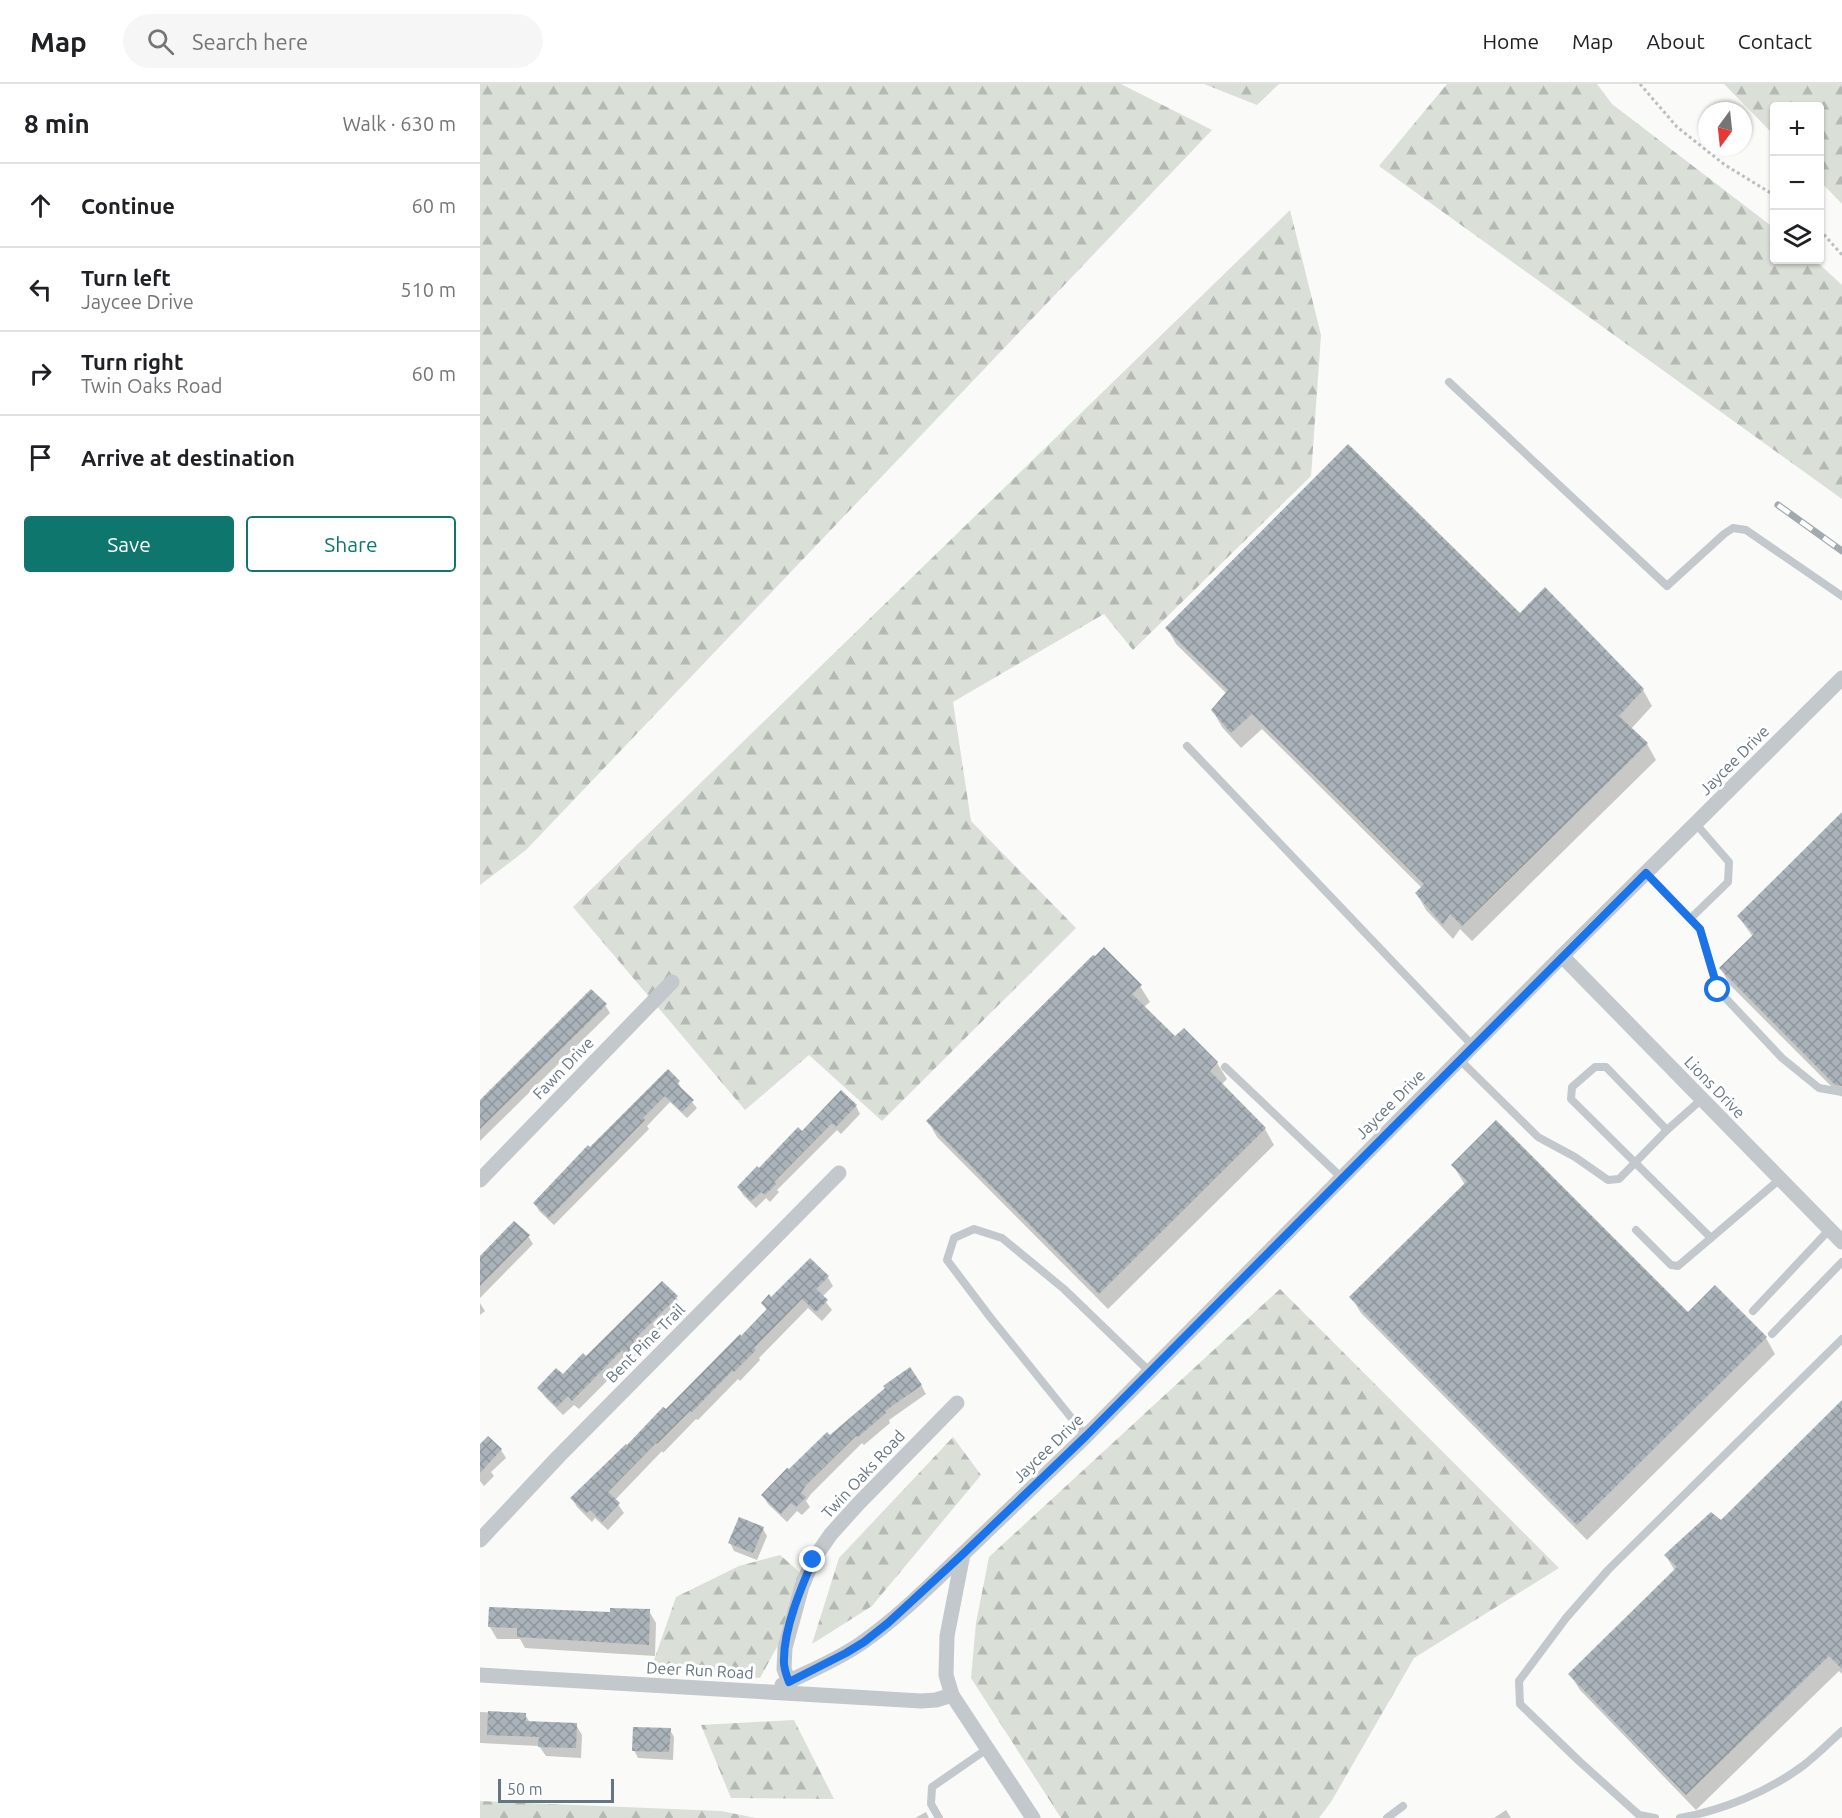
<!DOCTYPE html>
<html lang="en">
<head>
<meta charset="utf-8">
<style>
	:root { --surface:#fff; --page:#f6f6f6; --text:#202124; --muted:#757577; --line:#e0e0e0; --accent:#0f766e }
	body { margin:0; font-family:Ubuntu,sans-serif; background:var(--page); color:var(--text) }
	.controls { position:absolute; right:18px; top:18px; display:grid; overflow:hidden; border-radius:6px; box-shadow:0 2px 4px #0004 }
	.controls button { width:54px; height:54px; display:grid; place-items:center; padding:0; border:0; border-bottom:2px solid var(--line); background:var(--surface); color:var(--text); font:30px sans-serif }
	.compass { position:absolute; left:1218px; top:18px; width:54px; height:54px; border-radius:50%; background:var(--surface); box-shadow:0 2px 4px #0004; rotate:195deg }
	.scale { position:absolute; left:18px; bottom:15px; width:116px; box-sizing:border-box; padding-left:6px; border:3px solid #657683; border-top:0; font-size:16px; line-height:21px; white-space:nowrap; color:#657683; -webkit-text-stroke:4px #fff; paint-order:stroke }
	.stop { position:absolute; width:18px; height:18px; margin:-14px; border:4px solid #1a73e8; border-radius:50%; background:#fff }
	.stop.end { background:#1a73e8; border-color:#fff; box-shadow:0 2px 6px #0008 }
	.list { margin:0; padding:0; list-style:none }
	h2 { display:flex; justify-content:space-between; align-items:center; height:78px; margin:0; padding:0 24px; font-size:26px }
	h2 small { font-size:20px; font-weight:400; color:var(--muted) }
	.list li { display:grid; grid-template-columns:39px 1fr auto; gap:18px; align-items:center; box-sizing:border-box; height:84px; padding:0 24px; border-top:2px solid var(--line) }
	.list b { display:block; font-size:22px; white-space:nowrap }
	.list p { margin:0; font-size:20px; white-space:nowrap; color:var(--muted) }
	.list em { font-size:20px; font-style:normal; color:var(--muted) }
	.actions { display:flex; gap:12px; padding:18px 24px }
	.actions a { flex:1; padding:14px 0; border:2px solid var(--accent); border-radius:6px; text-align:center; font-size:21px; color:var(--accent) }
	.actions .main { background:var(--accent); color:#fff }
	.icon { flex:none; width:33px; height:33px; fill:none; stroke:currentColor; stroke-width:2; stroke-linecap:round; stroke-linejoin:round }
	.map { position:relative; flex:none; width:1362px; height:1734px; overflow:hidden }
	header { display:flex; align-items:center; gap:36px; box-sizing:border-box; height:84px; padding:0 30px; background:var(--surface); border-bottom:2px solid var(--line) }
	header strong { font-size:28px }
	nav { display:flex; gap:33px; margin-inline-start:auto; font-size:21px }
	.search { width:420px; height:54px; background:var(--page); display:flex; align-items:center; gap:15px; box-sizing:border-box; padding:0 21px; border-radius:33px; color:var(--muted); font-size:22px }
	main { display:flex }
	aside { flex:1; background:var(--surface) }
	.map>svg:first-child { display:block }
</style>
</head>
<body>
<header>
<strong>Map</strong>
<div class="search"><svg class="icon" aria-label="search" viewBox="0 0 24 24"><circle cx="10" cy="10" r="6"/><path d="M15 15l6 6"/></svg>Search here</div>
<nav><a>Home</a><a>Map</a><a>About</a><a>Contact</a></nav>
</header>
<main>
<aside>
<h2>8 min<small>Walk · 630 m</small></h2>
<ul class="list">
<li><svg class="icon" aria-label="ahead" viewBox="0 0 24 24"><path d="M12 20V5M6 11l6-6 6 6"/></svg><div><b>Continue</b></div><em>60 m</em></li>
<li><svg class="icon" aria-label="left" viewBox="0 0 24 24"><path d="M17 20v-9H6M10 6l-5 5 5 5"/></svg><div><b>Turn left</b><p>Jaycee Drive</p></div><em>510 m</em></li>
<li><svg class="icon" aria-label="right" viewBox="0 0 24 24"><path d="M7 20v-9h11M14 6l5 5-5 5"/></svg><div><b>Turn right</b><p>Twin Oaks Road</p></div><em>60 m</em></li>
<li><svg class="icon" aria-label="arrive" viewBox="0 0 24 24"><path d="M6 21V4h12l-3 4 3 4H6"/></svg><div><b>Arrive at destination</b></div></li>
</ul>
<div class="actions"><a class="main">Save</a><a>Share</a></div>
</aside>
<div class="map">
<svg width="1362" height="1734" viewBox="0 0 1362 1734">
	<defs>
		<pattern id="forest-firs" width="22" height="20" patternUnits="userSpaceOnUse" patternTransform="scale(1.5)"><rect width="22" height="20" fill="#dadfd7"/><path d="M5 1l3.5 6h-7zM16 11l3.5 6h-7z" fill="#b4b9b4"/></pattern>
		<pattern id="building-cross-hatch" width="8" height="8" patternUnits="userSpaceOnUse" patternTransform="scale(1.5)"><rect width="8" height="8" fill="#aab3b9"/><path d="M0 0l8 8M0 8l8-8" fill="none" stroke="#8e969c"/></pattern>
	</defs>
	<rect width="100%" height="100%" fill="#fafaf8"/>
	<g fill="url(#forest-firs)">
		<polygon points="0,0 641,0 732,46 46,766 0,801"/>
		<polygon points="724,0 799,0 777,21"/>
		<polygon points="967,0 1117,0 1132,20 1294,144 1294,176 1335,176 1362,201 1362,415 899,82"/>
		<polygon points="1244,0 1362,0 1362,120 1340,97 1340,22 1294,22 1294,51"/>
		<polygon points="810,126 841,251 831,392 653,566 624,530 473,618 491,737 596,844 402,1037 329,971 265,1026 93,823"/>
		<polygon points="800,1205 1079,1484 934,1574 851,1718 839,1734 581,1734 491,1594 496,1539 509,1473"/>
		<polygon points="473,1353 501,1391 392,1522 332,1560 359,1474"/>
		<polygon points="300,1471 332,1499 280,1594 172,1582 196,1513 259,1482"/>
		<polygon points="314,1636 354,1715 251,1714 221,1641"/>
		<polygon points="0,1717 241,1727 276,1734 0,1734"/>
	</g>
	<g fill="#0003">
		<polygon points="1065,506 1163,606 1172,622 1151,645 1167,660 1176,676 992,857 980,845 973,855 946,826 937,810 942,804 782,645 761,664 742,643 733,627 747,610 696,560 687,544 1040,531"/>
		<polygon points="1362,730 1362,1013 1250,901 1241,885 1273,853 1258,832"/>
		<polygon points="660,902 670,918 664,923 695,954 704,946 737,979 747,995 741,1001 785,1045 794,1061 628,1225 457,1053 448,1037"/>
		<polygon points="125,921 130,929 0,1057 0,1018"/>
		<polygon points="198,998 202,1006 217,1024 207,1034 190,1018 167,1042 169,1045 74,1141 59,1127 55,1119 110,1065"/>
		<polygon points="376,1022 380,1030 361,1050 357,1046 297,1106 299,1108 290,1118 286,1114 276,1124 263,1111 259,1103 322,1049"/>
		<polygon points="973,1081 1208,1230 1286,1254 1295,1270 1107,1456 881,1229 871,1213 985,1101"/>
		<polygon points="48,1152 53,1160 0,1214 0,1174"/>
		<polygon points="347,1192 353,1202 342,1213 352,1226 342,1237 328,1224 279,1274 280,1276 260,1297 258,1295 218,1336 216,1335 183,1369 182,1367 135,1416 144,1429 128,1446 115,1434 112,1438 97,1423 92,1414 261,1254 287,1227 283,1219"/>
		<polygon points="196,1213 202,1223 159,1267 160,1270 152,1278 149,1275 99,1325 94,1321 83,1331 65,1313 59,1304 83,1293"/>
		<polygon points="0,1219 5,1227 0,1231"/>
		<polygon points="441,1301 446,1310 409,1336 410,1339 384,1361 382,1359 331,1410 326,1417 330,1423 322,1431 317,1427 307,1438 288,1420 283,1411 350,1353"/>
		<polygon points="1362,1318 1362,1590 1359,1587 1216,1726 1100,1606 1090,1590 1195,1487 1186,1472 1241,1438"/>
		<polygon points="8,1354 21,1366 26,1374 11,1388 14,1392 4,1402 0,1397 0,1362"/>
		<polygon points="283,1445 287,1452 277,1476 254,1467 250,1459"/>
		<polygon points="169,1527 176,1539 175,1572 45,1564 40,1555 17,1555 10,1543"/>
		<polygon points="0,1628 45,1630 50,1639 96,1641 102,1651 101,1674 66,1672 59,1662 0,1659"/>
		<polygon points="190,1646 194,1653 193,1676 158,1674 154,1666"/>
		<polygon points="1026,1726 1031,1734 1014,1734"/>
		<polygon points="446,1728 449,1734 435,1734"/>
	</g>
	<g fill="url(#building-cross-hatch)">
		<polygon points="868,360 1040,529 1065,503 1164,605 1139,632 1168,659 982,842 970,830 963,841 935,809 944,800 772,630 751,649 731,626 748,606 685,544"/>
		<polygon points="1362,728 1362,1002 1355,1001 1239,884 1274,850 1257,832"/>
		<polygon points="624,863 662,901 652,910 695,952 704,944 738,978 730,987 786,1044 619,1210 446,1037 613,871 615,872"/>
		<polygon points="111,905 127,920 0,1045 0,1016"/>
		<polygon points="188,985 200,997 197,1000 214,1016 202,1028 185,1012 163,1034 165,1036 69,1134 53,1119 108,1061 110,1063"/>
		<polygon points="361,1006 377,1021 356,1043 352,1039 294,1098 296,1100 285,1111 281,1108 271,1117 257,1103 277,1082 279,1084 318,1043 322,1047"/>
		<polygon points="1016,1036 1208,1228 1235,1201 1287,1253 1097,1441 869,1213 987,1097 971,1081"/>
		<polygon points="34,1137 50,1151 0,1202 0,1172"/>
		<polygon points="330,1174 349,1192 336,1205 348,1216 336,1228 322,1215 274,1264 276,1266 254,1288 252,1287 212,1328 210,1327 177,1360 176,1359 128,1408 140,1419 122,1438 110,1426 106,1429 90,1414 146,1360 147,1361 183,1323 186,1325 260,1250 261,1252 287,1225 281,1219 289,1210 291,1213"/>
		<polygon points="182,1197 198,1212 153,1257 156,1260 146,1270 142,1266 92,1317 88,1312 77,1323 57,1304 76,1284 83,1290 103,1269 106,1272"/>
		<polygon points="430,1283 442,1301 405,1327 406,1329 378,1353 376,1352 326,1401 321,1409 326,1413 316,1423 311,1419 301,1430 281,1411 307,1384 309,1385 347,1348 350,1351 405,1304 403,1302"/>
		<polygon points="1362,1316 1362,1585 1349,1572 1206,1711 1088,1590 1197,1483 1184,1471 1231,1428 1241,1436"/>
		<polygon points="8,1352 22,1365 0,1389 0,1360"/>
		<polygon points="259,1433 284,1443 273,1469 248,1459"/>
		<polygon points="9,1523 130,1528 130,1524 170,1525 169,1561 37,1553 37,1544 8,1543"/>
		<polygon points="8,1627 46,1629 46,1637 97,1639 96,1664 58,1663 59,1653 7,1651"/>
		<polygon points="153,1643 191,1644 189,1668 152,1667"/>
	</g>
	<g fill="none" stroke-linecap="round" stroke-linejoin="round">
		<g stroke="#bbbfc2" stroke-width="3" stroke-dasharray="3 3" stroke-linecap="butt">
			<polyline points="1160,0 1197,43 1245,81 1294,111"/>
			<polyline points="1340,146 1362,171"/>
		</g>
		<g stroke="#c3c8cc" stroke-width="8">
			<polyline points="969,298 1187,502 1244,450 1253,444 1266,446 1362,512"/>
			<polyline points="707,662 993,962"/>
			<polyline points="1166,789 1220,845 1238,906 1302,974 1339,1004 1362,1008"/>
			<polyline points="1210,835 1248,798 1249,778 1216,740"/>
			<polyline points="980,976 1058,1053 1095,1073 1128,1096 1139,1095 1187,1046"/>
			<polyline points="745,983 862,1094"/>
			<polyline points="1222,1015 1187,1046 1126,983 1115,983 1092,1003 1091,1015 1231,1154 1300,1095"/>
			<polyline points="1156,1146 1191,1181 1198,1182 1231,1154"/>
			<polyline points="1273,1227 1349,1146"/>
			<polyline points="1292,1250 1362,1178"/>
			<polyline points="606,1352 510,1233 467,1176 474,1154 494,1145 522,1154 584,1205 670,1288"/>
			<polyline points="459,1734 451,1720 452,1703 507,1665"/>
			<polyline points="907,1734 923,1722"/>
			<polyline points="1175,1734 1159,1731 1099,1677 1040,1620 1039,1597 1086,1534 1128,1486 1362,1255"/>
			<path d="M1200,1734C1243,1726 1288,1708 1324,1681C1337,1671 1350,1658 1362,1647"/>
		</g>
		<g stroke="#c3c8cc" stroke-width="15">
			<polyline points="1082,872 1362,1158"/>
			<polyline points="0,1096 192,898"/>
			<polyline points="0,1456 78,1373 359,1089"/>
			<polyline points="0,1591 441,1617 456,1616 472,1611"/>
			<polyline points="309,1598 304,1585 305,1564 322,1502 333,1476 351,1450 378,1420 477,1319"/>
			<path d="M302,1601C329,1587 358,1576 383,1558C419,1533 451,1500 483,1470"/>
			<polyline points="553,1734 472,1611 466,1591 467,1552 483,1470 606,1352 1082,872 1362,594"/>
		</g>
		<defs>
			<polyline id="rail" points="1298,421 1362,467"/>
		</defs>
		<use href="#rail" stroke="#a2aab0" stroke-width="7"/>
		<use href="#rail" stroke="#fff" stroke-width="4.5" stroke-dasharray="14" stroke-linecap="butt"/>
	</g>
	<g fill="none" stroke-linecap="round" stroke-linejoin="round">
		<path stroke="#1a73e8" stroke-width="8" d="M333,1476C321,1504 304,1544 304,1575C303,1583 306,1590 309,1598L366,1569L384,1558L408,1539L483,1470L606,1352L1166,789L1220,845L1238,906"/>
	</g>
	<g text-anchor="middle" stroke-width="6" stroke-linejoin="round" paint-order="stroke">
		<g font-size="16" fill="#657683" stroke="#fff">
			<text transform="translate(1254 676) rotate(-45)" y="6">Jaycee Drive</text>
			<text transform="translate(83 984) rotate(-46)" y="6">Fawn Drive</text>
			<text transform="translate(1235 1003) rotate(46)" y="6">Lions Drive</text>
			<text transform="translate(910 1020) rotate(-45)" y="6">Jaycee Drive</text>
			<text transform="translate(165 1259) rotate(-45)" y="6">Bent Pine Trail</text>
			<text transform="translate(568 1364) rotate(-44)" y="6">Jaycee Drive</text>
			<text transform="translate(383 1390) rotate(-47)" y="6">Twin Oaks Road</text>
			<text transform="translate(220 1586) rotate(3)" y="6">Deer Run Road</text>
		</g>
	</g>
</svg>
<div class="controls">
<button>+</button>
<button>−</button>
<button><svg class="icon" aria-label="layers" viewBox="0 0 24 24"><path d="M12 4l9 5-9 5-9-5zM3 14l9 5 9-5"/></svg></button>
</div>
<svg class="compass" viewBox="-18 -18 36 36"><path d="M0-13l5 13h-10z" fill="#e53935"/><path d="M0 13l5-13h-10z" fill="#757577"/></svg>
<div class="scale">50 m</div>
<div class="stop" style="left:1238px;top:906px"></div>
<div class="stop end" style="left:333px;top:1476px"></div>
</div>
</main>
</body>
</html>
